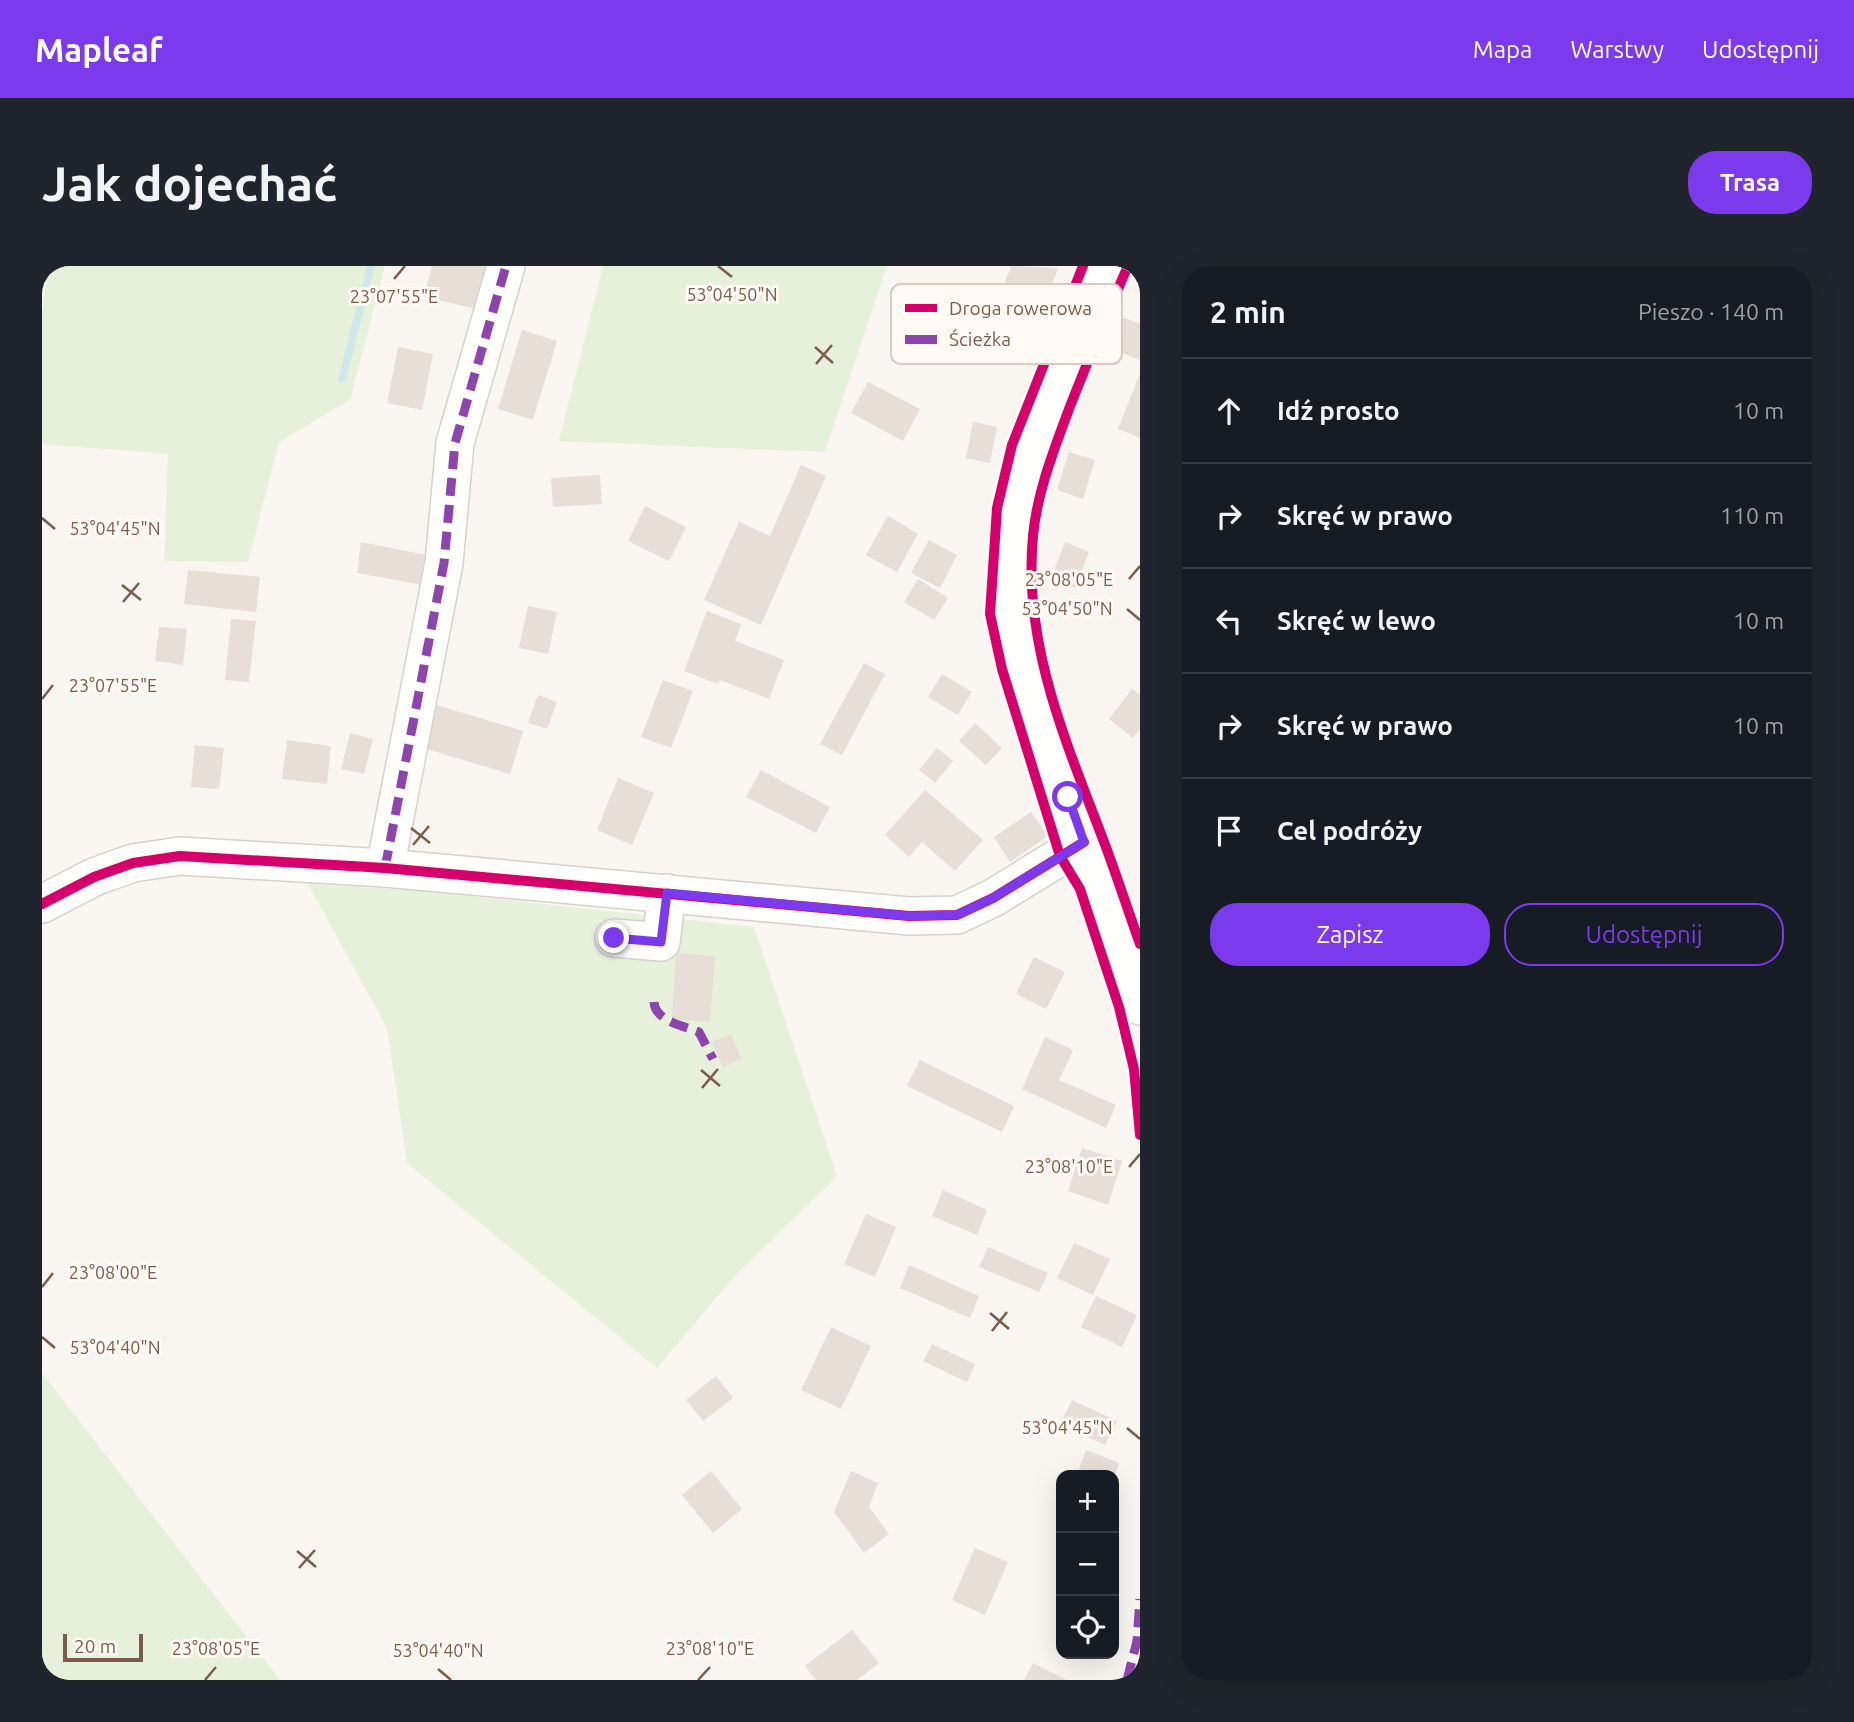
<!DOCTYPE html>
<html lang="pl">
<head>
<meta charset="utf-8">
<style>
	:root { --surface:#171b24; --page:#20242c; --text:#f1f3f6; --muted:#9ea1a6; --line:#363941; --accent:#7c3aed }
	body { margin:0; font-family:Ubuntu,sans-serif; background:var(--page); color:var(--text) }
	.controls { position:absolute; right:21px; bottom:21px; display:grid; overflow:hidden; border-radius:14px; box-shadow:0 7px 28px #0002 }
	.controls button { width:63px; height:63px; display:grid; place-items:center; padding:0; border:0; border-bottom:2px solid var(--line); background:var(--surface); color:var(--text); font:35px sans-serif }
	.scale { position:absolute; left:21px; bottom:18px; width:80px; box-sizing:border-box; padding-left:7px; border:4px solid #7a5c4d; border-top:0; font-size:19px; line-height:24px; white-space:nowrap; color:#7a5c4d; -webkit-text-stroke:5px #fffaf3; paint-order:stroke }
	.stop { position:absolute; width:21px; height:21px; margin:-16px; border:5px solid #7c3aed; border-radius:50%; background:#fff }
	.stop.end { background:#7c3aed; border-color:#fff; box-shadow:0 2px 7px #0008 }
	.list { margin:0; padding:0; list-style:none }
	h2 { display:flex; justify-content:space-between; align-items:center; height:91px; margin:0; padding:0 28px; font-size:30px }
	h2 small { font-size:23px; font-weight:400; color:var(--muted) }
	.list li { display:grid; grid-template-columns:46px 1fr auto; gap:21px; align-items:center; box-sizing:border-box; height:105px; padding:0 28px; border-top:2px solid var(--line) }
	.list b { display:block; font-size:26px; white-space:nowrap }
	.list em { font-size:23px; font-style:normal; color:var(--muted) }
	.actions { display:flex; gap:14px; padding:21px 28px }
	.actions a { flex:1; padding:16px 0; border:2px solid var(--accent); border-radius:28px; text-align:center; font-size:24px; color:var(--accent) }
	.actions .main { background:var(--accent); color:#fff }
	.icon { flex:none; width:38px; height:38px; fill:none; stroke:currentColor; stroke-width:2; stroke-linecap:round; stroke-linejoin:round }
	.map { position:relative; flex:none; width:1098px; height:1414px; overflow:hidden; border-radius:28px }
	header { display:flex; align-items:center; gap:42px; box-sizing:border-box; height:98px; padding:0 35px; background:var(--accent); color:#fff }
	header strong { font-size:33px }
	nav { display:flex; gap:38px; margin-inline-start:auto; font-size:24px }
	.intro { display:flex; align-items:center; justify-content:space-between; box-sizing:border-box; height:168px; padding:0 42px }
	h1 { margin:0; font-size:49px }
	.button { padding:18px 32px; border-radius:28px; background:var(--accent); color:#fff; font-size:24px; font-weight:700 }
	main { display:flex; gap:42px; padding:0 42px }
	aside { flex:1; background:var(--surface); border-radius:28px; box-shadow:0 7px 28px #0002 }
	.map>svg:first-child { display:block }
</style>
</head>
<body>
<header>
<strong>Mapleaf</strong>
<nav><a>Mapa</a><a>Warstwy</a><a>Udostępnij</a></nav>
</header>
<div class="intro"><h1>Jak dojechać</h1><a class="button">Trasa</a></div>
<main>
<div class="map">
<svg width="1098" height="1414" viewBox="0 0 1098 1414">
	<rect width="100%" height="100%" fill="#f9f5f0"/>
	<g fill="#e7f0db">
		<polygon points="7,0 343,0 308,134 237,176 206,296 122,295 126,188 0,178 0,45"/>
		<polygon points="561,0 845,0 783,186 517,175"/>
		<polygon points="266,618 380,625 712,661 795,910 691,1012 615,1102 365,897 345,762"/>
		<polygon points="0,1107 238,1414 0,1414"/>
	</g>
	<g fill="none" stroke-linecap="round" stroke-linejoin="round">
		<polyline stroke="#d0e8ea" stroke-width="8" points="300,113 329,0"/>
	</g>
	<g fill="#e6ded7">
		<polygon points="390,0 446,0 435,43 382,31"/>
		<polygon points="969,0 1016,2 997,55 954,40"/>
		<polygon points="1080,51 1098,58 1098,94 1068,82"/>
		<polygon points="480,64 515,75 491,154 456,143"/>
		<polygon points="356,81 391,88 380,144 345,137"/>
		<polygon points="1098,107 1098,172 1076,163"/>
		<polygon points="826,116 878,143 861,175 809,147"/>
		<polygon points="931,156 955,161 948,197 924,192"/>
		<polygon points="1027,186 1053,194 1041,233 1015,224"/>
		<polygon points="759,199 784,210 719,359 662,334 697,256 728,270"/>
		<polygon points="558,209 560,238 511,241 509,212"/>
		<polygon points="603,240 644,261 627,295 586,275"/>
		<polygon points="846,250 876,268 855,306 824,289"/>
		<polygon points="887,274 915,289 898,322 869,307"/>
		<polygon points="319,276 384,289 380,319 315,307"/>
		<polygon points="1023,276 1047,286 1033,322 1009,312"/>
		<polygon points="146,304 218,311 214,346 142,338"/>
		<polygon points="876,313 906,332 892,354 862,336"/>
		<polygon points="486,340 515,346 506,388 477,382"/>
		<polygon points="665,345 699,358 693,375 742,394 727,433 678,414 676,418 642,405"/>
		<polygon points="189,353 214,355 207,416 183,414"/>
		<polygon points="117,361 145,363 141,399 113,395"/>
		<polygon points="822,397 843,408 800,489 778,478"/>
		<polygon points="900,408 930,426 916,449 886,431"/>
		<polygon points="621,414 651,425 629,482 599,471"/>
		<polygon points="1090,423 1098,429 1098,463 1091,472 1067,453"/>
		<polygon points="496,429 515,436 505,463 486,457"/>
		<polygon points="391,438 481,465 468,508 378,481"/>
		<polygon points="933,457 960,482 944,499 917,475"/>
		<polygon points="308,467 331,473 322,508 299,503"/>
		<polygon points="245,474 289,480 285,518 240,513"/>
		<polygon points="153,479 182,482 177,523 149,521"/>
		<polygon points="895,482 911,495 893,517 877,504"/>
		<polygon points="719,504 788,541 774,567 704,531"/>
		<polygon points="576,512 612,527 590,579 555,564"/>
		<polygon points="883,524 941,574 913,605 880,576 867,591 843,569"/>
		<polygon points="989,546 1006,570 968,596 952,571"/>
		<polygon points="634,687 673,690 668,756 630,753"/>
		<polygon points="992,691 1023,706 1004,743 974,728"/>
		<polygon points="689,768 700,793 681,801 670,776"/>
		<polygon points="1003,771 1031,784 1017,814 1074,839 1064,862 980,823"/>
		<polygon points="878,794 972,840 960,866 865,820"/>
		<polygon points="1040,882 1080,895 1066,939 1026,925"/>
		<polygon points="901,924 945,944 935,969 890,950"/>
		<polygon points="824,948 854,961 833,1011 802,998"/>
		<polygon points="1032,977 1068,993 1051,1029 1015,1012"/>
		<polygon points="946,981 1006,1007 997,1026 937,1001"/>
		<polygon points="867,999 937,1030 928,1052 858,1022"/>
		<polygon points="1054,1030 1095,1049 1080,1081 1039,1061"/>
		<polygon points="789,1061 829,1080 799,1143 759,1124"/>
		<polygon points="890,1078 933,1098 925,1116 881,1095"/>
		<polygon points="674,1110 691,1132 661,1155 644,1134"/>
		<polygon points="1030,1134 1075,1155 1063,1179 1018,1158"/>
		<polygon points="1044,1184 1077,1197 1073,1209 1035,1209"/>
		<polygon points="669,1205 700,1243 671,1267 640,1229"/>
		<polygon points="809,1205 836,1217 827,1241 847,1268 822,1287 792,1246"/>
		<polygon points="933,1282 966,1296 943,1349 910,1334"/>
		<polygon points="810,1364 837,1397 815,1414 774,1414 763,1400"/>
		<polygon points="991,1397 1025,1414 982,1414"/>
	</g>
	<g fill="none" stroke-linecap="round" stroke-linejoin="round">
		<defs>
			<g id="minor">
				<polyline points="1067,0 988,191 975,249 970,317 979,397 1098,740"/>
				<polyline points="343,602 402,297 413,177 464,0"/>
				<polyline points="0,638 52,611 91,597 138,590 343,602 867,650 915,649 951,632 1042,576"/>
				<polyline points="572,672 619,676 625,627"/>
			</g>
		</defs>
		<use href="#minor" stroke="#d7d1cb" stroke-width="40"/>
		<use href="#minor" stroke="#fefefd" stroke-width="37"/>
		<g stroke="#8e44ad" stroke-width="9" stroke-dasharray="18 9" stroke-linecap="butt">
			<polyline points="343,602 402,297 413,177 464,0"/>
			<path d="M612,736C613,755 642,760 657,766L671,793"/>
			<polyline points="1085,1414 1095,1375 1098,1333"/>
		</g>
		<defs>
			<g id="cycleway">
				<polyline points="1041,0 970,179 955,242 948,348 960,403 1018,590 1038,623 1077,741 1092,803 1098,869"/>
				<path d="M1086,0C1065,47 1046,95 1027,143C1012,184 995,226 991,270C981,376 1022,471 1059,568C1073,604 1085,642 1098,678"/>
				<polyline points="0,638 52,611 91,597 138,590 343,602 867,650 915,649 951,632 1042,576"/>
			</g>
		</defs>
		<use href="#cycleway" stroke="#fffaf3" stroke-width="15"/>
		<use href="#cycleway" stroke="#d6006c" stroke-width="10"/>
	</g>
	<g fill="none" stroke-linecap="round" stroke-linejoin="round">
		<polyline stroke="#7c3aed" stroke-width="9" points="572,672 619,676 625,627 867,650 915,649 951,632 1042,576 1026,531"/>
	</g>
	<path fill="none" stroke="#7a5c4d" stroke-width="2.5" d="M676,0L690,11M352,13L363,0M773,81L791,97M774,98L790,79M0,252L13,263M1087,313L1098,300M80,319L99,334M81,336L97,317M1085,343L1098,354M0,433L11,419M369,562L388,577M371,579L387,560M659,804L678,820M660,822L676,803M1087,901L1098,888M0,1021L11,1007M948,1047L967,1063M950,1065L965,1046M0,1071L13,1082M1085,1162L1098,1173M255,1285L274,1301M257,1302L273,1284M396,1403L409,1414M163,1414L174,1401M656,1414L668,1401"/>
	<rect x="849" y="18" width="231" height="80" rx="10" fill="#fffaf3" stroke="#d7cbc1" stroke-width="2"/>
	<rect x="863" y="38" width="32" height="8" fill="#d6006c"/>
	<rect x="863" y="69" width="32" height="9" fill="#8e44ad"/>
	<g font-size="19" fill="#7a5c4d">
		<text x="907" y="49">Droga rowerowa</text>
		<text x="907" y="80">Ścieżka</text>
	</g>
	<g font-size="18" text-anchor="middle" fill="#7a5c4d" stroke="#fffaf3" stroke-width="6" stroke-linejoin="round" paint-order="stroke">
		<text x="690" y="35">53°04'50"N</text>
		<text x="352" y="37">23°07'55"E</text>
		<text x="73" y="269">53°04'45"N</text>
		<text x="1027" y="320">23°08'05"E</text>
		<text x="1025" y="349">53°04'50"N</text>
		<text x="71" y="426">23°07'55"E</text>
		<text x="1027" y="907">23°08'10"E</text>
		<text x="71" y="1013">23°08'00"E</text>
		<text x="73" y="1088">53°04'40"N</text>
		<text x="1025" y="1168">53°04'45"N</text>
		<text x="174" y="1389">23°08'05"E</text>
		<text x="668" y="1389">23°08'10"E</text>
		<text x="396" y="1391">53°04'40"N</text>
	</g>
</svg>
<div class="controls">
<button>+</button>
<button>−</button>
<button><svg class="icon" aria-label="locate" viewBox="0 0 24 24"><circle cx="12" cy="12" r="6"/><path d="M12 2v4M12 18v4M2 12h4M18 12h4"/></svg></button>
</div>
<div class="scale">20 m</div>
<div class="stop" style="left:1026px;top:531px"></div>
<div class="stop end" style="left:572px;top:672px"></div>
</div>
<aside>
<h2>2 min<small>Pieszo · 140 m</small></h2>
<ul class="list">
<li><svg class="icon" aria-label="ahead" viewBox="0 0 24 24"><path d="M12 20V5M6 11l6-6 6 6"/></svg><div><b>Idź prosto</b></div><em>10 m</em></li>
<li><svg class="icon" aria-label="right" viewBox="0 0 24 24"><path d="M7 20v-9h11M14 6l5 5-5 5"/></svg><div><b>Skręć w prawo</b></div><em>110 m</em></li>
<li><svg class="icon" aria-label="left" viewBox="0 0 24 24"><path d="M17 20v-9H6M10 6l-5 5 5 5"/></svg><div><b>Skręć w lewo</b></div><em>10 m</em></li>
<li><svg class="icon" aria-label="right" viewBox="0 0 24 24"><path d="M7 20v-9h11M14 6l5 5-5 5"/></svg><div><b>Skręć w prawo</b></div><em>10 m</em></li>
<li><svg class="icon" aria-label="arrive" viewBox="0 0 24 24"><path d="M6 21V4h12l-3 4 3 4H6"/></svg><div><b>Cel podróży</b></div></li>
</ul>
<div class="actions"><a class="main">Zapisz</a><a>Udostępnij</a></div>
</aside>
</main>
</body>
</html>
